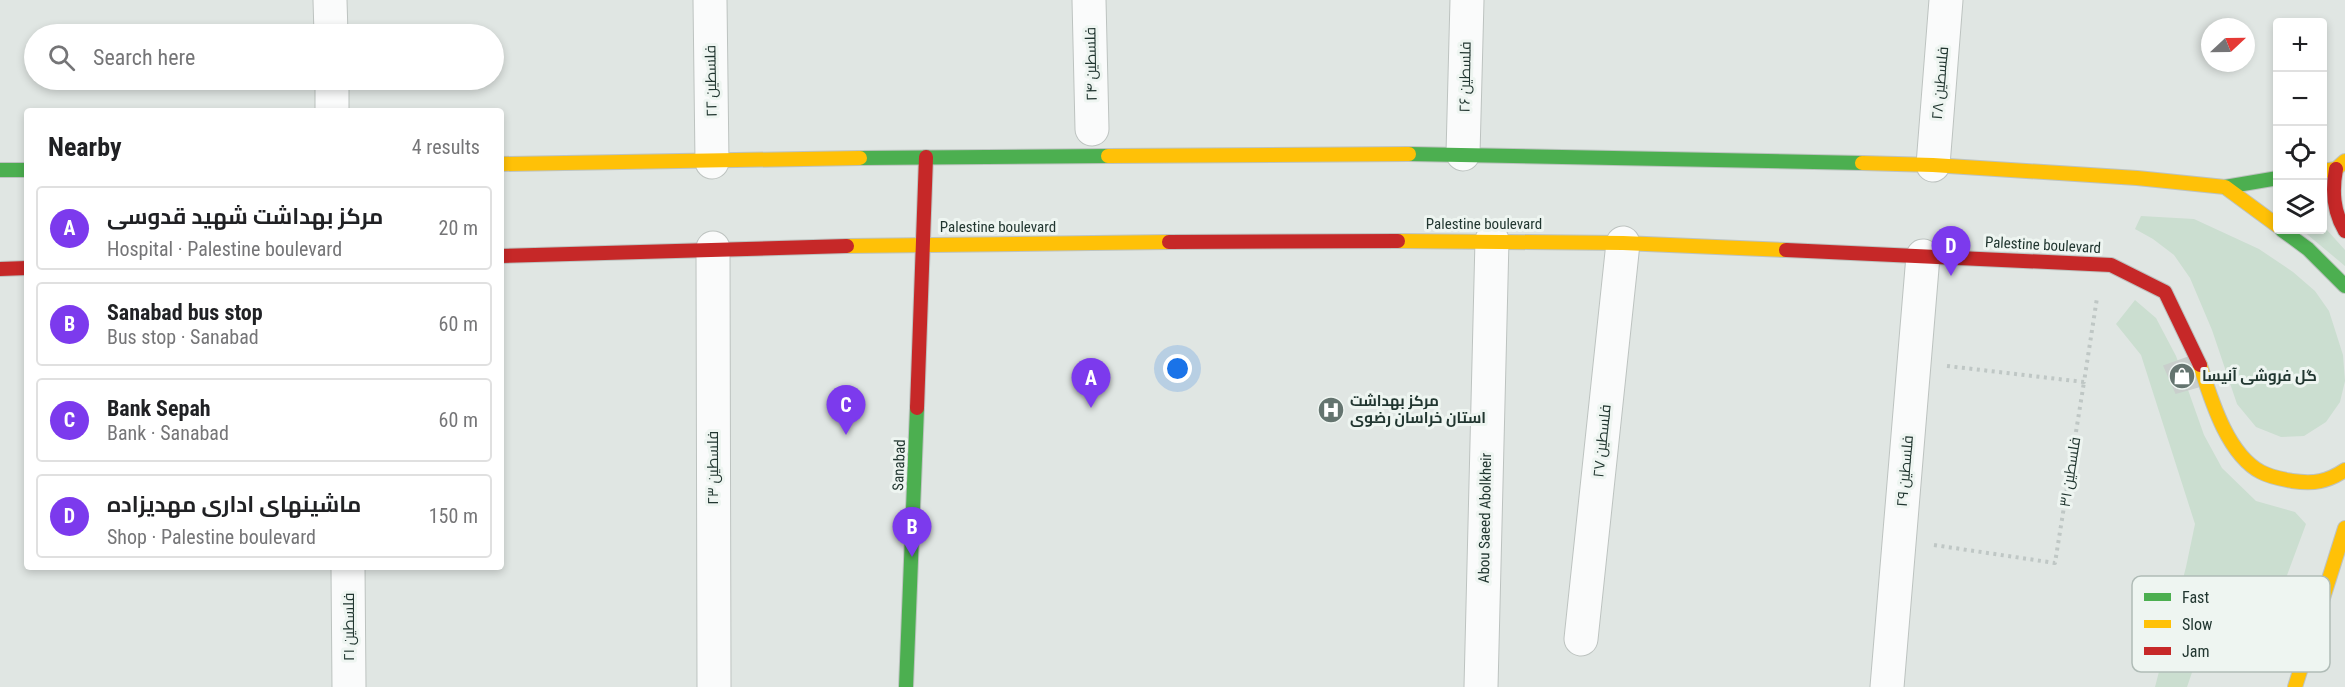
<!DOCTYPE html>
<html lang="en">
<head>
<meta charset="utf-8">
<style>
	:root { --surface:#fff; --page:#f6f6f6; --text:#202124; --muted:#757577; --line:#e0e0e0; --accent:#7c3aed }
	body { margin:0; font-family:"Roboto Condensed",Cairo,sans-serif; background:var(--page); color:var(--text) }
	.controls { position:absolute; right:18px; top:18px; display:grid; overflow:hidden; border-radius:6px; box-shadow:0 3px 9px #0003 }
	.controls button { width:54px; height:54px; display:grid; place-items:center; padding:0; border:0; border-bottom:2px solid var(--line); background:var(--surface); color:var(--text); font:30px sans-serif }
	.compass { position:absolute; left:2201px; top:18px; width:54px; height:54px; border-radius:50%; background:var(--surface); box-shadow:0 3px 9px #0003; rotate:68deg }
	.you { position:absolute; left:1178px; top:369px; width:21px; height:21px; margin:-15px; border:4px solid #fff; border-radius:50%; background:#1a73e8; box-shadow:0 0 0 9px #1a73e833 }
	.badge { display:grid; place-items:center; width:39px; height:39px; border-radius:50%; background:var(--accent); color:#fff; font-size:20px; font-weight:700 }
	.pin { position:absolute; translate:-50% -50px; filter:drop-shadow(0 2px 3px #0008) }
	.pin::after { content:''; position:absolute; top:32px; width:21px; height:18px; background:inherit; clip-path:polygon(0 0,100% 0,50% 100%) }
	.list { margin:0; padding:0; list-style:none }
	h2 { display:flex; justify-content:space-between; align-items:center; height:78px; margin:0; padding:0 24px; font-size:26px }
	h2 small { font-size:20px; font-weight:400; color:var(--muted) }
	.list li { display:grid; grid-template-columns:39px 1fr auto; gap:18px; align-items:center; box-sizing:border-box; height:84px; margin:0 12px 12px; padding:0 12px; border:2px solid var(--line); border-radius:6px }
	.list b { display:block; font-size:22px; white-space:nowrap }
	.list p { margin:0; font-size:20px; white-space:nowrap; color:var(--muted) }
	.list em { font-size:20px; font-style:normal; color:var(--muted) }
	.icon { flex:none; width:33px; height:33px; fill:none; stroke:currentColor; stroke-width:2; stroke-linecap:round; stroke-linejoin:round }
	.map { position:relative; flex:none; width:2345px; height:687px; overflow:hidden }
	.search { position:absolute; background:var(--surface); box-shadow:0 3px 9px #0003; left:24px; top:24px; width:480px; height:66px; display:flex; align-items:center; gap:15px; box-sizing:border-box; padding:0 21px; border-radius:33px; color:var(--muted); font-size:22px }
	.panel { position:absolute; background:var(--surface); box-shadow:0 3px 9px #0003; left:24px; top:108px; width:480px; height:462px; border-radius:6px }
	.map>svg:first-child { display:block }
</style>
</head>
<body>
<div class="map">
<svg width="2345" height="687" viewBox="0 0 2345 687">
	<rect width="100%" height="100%" fill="#e0e6e3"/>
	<g fill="#cbded0">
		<polygon points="2141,216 2194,219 2259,249 2293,272 2315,291 2329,311 2343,355 2345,381 2340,402 2326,422 2304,436 2281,437 2256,427 2237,404 2212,330 2190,278 2174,255 2153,239 2135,229"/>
		<polygon points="2323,218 2327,230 2345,250 2345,266 2302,230 2322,230"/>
		<polygon points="2135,300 2156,318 2176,356 2204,435 2222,468 2256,501 2295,512 2306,524 2276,605 2249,626 2229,631 2198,655 2187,687 2155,687 2186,567 2195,524 2141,355 2116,324"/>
	</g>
	<polygon fill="#c9cecc" stroke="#c9cfcc" stroke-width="1.5" points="2189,357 2201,386 2176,393 2164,366"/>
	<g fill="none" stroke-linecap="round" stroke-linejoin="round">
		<defs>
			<g id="street">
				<polyline points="330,0 331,34"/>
				<polyline points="710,0 712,162"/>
				<polyline points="1089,0 1092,129"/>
				<polyline points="332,80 332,111"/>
				<polyline points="1463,154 1467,0"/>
				<polyline points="1933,165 1946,0"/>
				<polyline points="713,248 714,687"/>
				<polyline points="348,567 349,687"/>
				<polyline points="1581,639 1623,243"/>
				<polyline points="1481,687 1492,240"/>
				<polyline points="1887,687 1923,256"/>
			</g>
			<g id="fast">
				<polyline points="1409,154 1862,163"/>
				<polyline points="860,158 1108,156"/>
				<polyline points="0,170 27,170"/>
				<polyline points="2225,187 2278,178"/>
				<polyline points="2282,230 2308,249 2345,286"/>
				<polyline points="906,687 917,408"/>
			</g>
			<g id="slow">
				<polyline points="1108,156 1409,154"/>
				<polyline points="1862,163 1933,165 2137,178 2225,187 2278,226"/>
				<polyline points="501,164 860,158"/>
				<polyline points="2322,171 2336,169 2345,161"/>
				<polyline points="1398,241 1623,243 1786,250"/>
				<polyline points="847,246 1169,242"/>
				<path d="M2200,365C2211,399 2227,454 2261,472C2270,477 2282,479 2292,481C2314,484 2327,482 2345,470"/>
				<polyline points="2295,687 2345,528"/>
			</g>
			<g id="jam">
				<path d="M2336,169C2332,191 2333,211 2345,231"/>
				<polyline points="1169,242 1398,241"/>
				<polyline points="1786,250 2111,265 2165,292 2200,365"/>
				<polyline points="501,256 847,246"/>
				<polyline points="0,269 27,268"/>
				<polyline points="917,408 926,157"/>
			</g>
		</defs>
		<use href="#street" stroke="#bdc3c0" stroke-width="35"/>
		<use href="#fast" stroke="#bdc3c0" stroke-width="16"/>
		<use href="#slow" stroke="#bdc3c0" stroke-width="16"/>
		<use href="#jam" stroke="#bdc3c0" stroke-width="16"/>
		<g stroke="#bfc7c5" stroke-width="4" stroke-dasharray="3 4.5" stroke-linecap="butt">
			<polyline points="1947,366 2084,382 2097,298"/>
			<polyline points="1934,545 2055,563 2084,382"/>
		</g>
		<use href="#street" stroke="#fafbfb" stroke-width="33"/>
		<use href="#fast" stroke="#4caf50" stroke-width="14"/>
		<use href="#slow" stroke="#ffc107" stroke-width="14"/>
		<use href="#jam" stroke="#c62828" stroke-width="14"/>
	</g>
	<defs>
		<symbol id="shop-disc" viewBox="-11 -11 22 22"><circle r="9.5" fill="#64746f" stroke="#eef5f1"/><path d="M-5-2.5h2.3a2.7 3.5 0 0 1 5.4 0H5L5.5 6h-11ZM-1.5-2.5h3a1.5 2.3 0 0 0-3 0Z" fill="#fff"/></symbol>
		<symbol id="hospital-disc" viewBox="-11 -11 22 22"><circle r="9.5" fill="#64746f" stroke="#eef5f1"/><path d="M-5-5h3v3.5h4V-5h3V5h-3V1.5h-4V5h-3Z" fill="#fff"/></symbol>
	</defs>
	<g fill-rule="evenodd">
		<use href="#shop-disc" x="2167" y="361" width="30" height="30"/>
		<use href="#hospital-disc" x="1316" y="395" width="30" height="30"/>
	</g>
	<g text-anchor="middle" stroke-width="6" stroke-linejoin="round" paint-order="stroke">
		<g font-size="15" fill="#213630" stroke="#eef5f1">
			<text transform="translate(1091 64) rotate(-91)" y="5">فلسطین ۲۴</text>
			<text transform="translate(1465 77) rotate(-89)" y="5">فلسطین ۲۶</text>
			<text transform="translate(711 81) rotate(-91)" y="5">فلسطین ۲۲</text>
			<text transform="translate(1940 83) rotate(-85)" y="5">فلسطین ۲۸</text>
			<text x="1484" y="229">Palestine boulevard</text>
			<text x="998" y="232">Palestine boulevard</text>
			<text transform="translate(2043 245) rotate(3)" y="5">Palestine boulevard</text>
			<text transform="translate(1602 441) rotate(-84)" y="5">فلسطین ۲۷</text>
			<text transform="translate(899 465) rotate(-88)" y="5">Sanabad</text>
			<text transform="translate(713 468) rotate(-90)" y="5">فلسطین ۲۳</text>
			<text transform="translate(1905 471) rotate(-85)" y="5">فلسطین ۲۹</text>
			<text transform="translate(2070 472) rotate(-81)" y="5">فلسطین ۳۱</text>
			<text transform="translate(1485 518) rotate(-89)" y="5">Abou Saeed Abolkheir</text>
			<text transform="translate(349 627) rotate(-90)" y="5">فلسطین ۲۱</text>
		</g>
		<g font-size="15" font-weight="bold" fill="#213630" stroke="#eef5f1" text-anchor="start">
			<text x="2202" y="381">گل فروشی آنیسا</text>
			<text x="1350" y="406">مرکز بهداشت<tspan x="1350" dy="17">استان خراسان رضوی</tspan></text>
		</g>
	</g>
	<rect x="2132" y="576" width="198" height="96" rx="9" fill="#eef5f1" stroke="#b0bcb7" stroke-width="1.5"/>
	<rect x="2144" y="593" width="27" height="8" fill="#4caf50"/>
	<rect x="2144" y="620" width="27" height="8" fill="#ffc107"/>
	<rect x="2144" y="647" width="27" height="8" fill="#c62828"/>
	<g font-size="16" fill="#213630">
		<text x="2182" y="603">Fast</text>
		<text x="2182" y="630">Slow</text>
		<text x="2182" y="657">Jam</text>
	</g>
</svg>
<div class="controls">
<button>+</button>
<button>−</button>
<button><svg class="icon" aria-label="locate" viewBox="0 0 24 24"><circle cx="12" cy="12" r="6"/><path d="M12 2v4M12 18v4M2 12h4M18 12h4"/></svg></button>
<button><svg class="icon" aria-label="layers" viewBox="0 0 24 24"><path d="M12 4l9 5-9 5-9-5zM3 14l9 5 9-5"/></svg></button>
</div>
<svg class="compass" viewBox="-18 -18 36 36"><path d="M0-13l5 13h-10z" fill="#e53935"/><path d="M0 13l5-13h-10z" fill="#757577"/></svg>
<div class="you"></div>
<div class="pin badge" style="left:1091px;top:408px">A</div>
<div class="pin badge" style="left:912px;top:557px">B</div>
<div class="pin badge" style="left:846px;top:435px">C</div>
<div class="pin badge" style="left:1951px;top:276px">D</div>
<div class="search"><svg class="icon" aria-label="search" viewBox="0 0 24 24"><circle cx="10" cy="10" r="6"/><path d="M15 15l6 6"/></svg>Search here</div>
<section class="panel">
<h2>Nearby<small>4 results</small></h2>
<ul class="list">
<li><span class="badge">A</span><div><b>مرکز بهداشت شهید قدوسی</b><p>Hospital · Palestine boulevard</p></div><em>20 m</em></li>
<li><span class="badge">B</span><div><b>Sanabad bus stop</b><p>Bus stop · Sanabad</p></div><em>60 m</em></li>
<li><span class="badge">C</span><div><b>Bank Sepah</b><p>Bank · Sanabad</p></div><em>60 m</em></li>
<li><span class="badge">D</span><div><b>ماشینهای اداری مهدیزاده</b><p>Shop · Palestine boulevard</p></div><em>150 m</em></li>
</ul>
</section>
</div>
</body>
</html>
